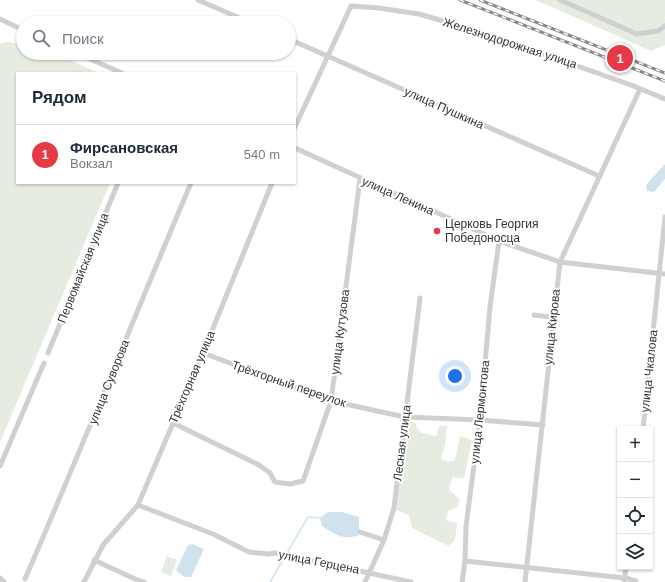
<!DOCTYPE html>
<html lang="ru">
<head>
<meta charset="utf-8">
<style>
	:root { --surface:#fff; --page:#f2f2f3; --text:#1f2937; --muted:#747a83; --line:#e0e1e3; --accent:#e63946 }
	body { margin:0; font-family:Arial,sans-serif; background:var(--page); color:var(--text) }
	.controls { position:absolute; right:12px; bottom:12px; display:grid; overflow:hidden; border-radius:0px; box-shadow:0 1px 3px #0004 }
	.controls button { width:36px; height:36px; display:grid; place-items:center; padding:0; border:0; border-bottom:1px solid var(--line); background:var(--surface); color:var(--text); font:20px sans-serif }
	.you { position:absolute; left:455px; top:376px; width:14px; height:14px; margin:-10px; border:3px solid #fff; border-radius:50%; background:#1a73e8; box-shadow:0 0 0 6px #1a73e833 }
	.badge { display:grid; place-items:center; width:26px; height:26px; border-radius:50%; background:var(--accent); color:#fff; font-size:13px; font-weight:700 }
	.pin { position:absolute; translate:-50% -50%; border:2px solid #fff; box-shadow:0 1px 4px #0006 }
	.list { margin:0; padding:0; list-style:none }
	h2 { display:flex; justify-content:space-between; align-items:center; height:52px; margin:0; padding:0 16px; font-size:17px }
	h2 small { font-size:13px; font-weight:400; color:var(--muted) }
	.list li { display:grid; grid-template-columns:26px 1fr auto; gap:12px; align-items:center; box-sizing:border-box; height:60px; padding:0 16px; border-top:1px solid var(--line) }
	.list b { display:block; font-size:15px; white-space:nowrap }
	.list p { margin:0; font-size:13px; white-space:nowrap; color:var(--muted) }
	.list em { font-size:13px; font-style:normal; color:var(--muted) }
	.icon { flex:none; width:22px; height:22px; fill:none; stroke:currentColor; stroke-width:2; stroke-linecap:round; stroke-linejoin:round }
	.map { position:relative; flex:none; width:665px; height:582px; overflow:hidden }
	.search { position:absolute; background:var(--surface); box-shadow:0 1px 3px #0004; left:16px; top:16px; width:280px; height:44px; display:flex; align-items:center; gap:10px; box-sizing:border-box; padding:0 14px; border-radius:22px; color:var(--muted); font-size:15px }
	.panel { position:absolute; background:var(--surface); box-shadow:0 1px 3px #0004; left:16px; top:72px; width:280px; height:112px; border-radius:0px }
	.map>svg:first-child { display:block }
</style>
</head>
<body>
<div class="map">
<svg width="665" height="582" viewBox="0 0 665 582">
	<rect width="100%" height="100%" fill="#fff"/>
	<g fill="#e6ecdf">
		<polygon points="536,0 665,0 665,45 651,51"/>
		<polygon points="7,42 23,44 23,53 54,53 99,73 17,73 17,183 110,183 0,442 0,44"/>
		<polygon points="407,421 416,423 417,429 422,433 436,436 439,426 447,426 445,445 441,459 448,462 455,460 460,436 472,440 464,478 452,477 449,490 460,500 457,507 448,511 446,520 457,523 455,540 449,546 412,528 409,515 396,510"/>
		<polygon points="167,556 177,560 171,576 161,572"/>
	</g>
	<g fill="#cfe2ee">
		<polygon points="665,164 665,179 654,192 647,191 646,185"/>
		<path d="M328,512H342L359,517V535C344,541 334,534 322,526L320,518Z"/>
		<polygon points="192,544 204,549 191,577 184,577 176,570 188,545"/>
	</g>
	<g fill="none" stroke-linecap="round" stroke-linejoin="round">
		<polyline stroke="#cfe2ee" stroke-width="1.5" points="270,582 308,517 320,518"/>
		<g stroke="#d0d0d0" stroke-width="5">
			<polyline points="198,0 251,23"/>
			<polyline points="560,0 637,34 658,31 665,26"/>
			<polyline points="0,19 23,30"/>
			<polyline points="289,39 599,176"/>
			<polyline points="76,53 122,73"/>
			<polyline points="295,127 351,6 379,8 419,14 484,33 631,85 665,99"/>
			<polyline points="295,148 499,241 560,262 665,274"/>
			<polyline points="534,315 552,317"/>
			<polyline points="48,353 118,183"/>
			<polyline points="203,353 331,401 405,417 480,420 543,425"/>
			<polyline points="173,423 259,465 270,473 275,482 290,484 303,481 331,401 360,179"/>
			<polyline points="643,429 665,217"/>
			<polyline points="0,466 44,363"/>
			<polyline points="138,505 213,534 249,552 268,554 275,553 411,582"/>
			<polyline points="360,532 384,540"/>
			<polyline points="94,560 135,579 144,582"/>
			<polyline points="465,561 625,578 636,581"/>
			<polyline points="0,578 4,582"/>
			<path d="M25,579C82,448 135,315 191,183"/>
			<polyline points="84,582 103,545 138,505 203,353 272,183"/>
			<polyline points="365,582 384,540 394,508 420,298"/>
			<polyline points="462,582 465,561 466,526 480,420 490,307 499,241"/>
			<polyline points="525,582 560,262 640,89"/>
			<polyline points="624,582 626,567"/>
		</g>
		<defs>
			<g id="rail">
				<polyline points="460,0 665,81"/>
				<polyline points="480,0 665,73"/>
			</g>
		</defs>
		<use href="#rail" stroke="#888" stroke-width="3"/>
		<use href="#rail" stroke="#fff" stroke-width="1.5" stroke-dasharray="4.5" stroke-linecap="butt"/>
	</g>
	<circle fill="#e63946" stroke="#fff" stroke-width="1.5" cx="437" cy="231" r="4"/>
	<g text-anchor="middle" stroke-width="4" stroke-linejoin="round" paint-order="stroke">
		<g font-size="12" fill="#333" stroke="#fff">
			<text transform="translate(510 43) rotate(18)" y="4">Железнодорожная улица</text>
			<text transform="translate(444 108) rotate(24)" y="4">улица Пушкина</text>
			<text transform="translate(398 196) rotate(24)" y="4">улица Ленина</text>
			<text transform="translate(83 268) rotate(-68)" y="4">Первомайская улица</text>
			<text transform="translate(552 327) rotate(-84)" y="4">улица Кирова</text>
			<text transform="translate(340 332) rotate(-83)" y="4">улица Кутузова</text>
			<text transform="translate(649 371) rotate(-84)" y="4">улица Чкалова</text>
			<text transform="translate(192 377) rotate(-67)" y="4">Трёхгорная улица</text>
			<text transform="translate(109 382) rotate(-68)" y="4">улица Суворова</text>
			<text transform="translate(289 384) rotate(19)" y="4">Трёхгорный переулок</text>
			<text transform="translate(480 412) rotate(-84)" y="4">улица Лермонтова</text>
			<text transform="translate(402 443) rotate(-83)" y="4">Лесная улица</text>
			<text transform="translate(319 562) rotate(11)" y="4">улица Герцена</text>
		</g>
		<g font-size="12" fill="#333" stroke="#fff" text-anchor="start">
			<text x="445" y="228">Церковь Георгия<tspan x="445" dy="14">Победоносца</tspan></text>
		</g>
	</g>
</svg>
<div class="controls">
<button>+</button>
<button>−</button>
<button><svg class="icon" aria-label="locate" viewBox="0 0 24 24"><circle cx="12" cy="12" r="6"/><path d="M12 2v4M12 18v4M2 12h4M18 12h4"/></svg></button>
<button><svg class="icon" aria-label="layers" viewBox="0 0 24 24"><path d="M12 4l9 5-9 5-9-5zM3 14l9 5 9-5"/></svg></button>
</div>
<div class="you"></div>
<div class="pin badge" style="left:620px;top:58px">1</div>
<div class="search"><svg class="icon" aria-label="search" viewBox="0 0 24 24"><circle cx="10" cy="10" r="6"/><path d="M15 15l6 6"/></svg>Поиск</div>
<section class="panel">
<h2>Рядом<small></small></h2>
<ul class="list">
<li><span class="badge">1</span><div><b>Фирсановская</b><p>Вокзал</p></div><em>540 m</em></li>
</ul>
</section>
</div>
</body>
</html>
